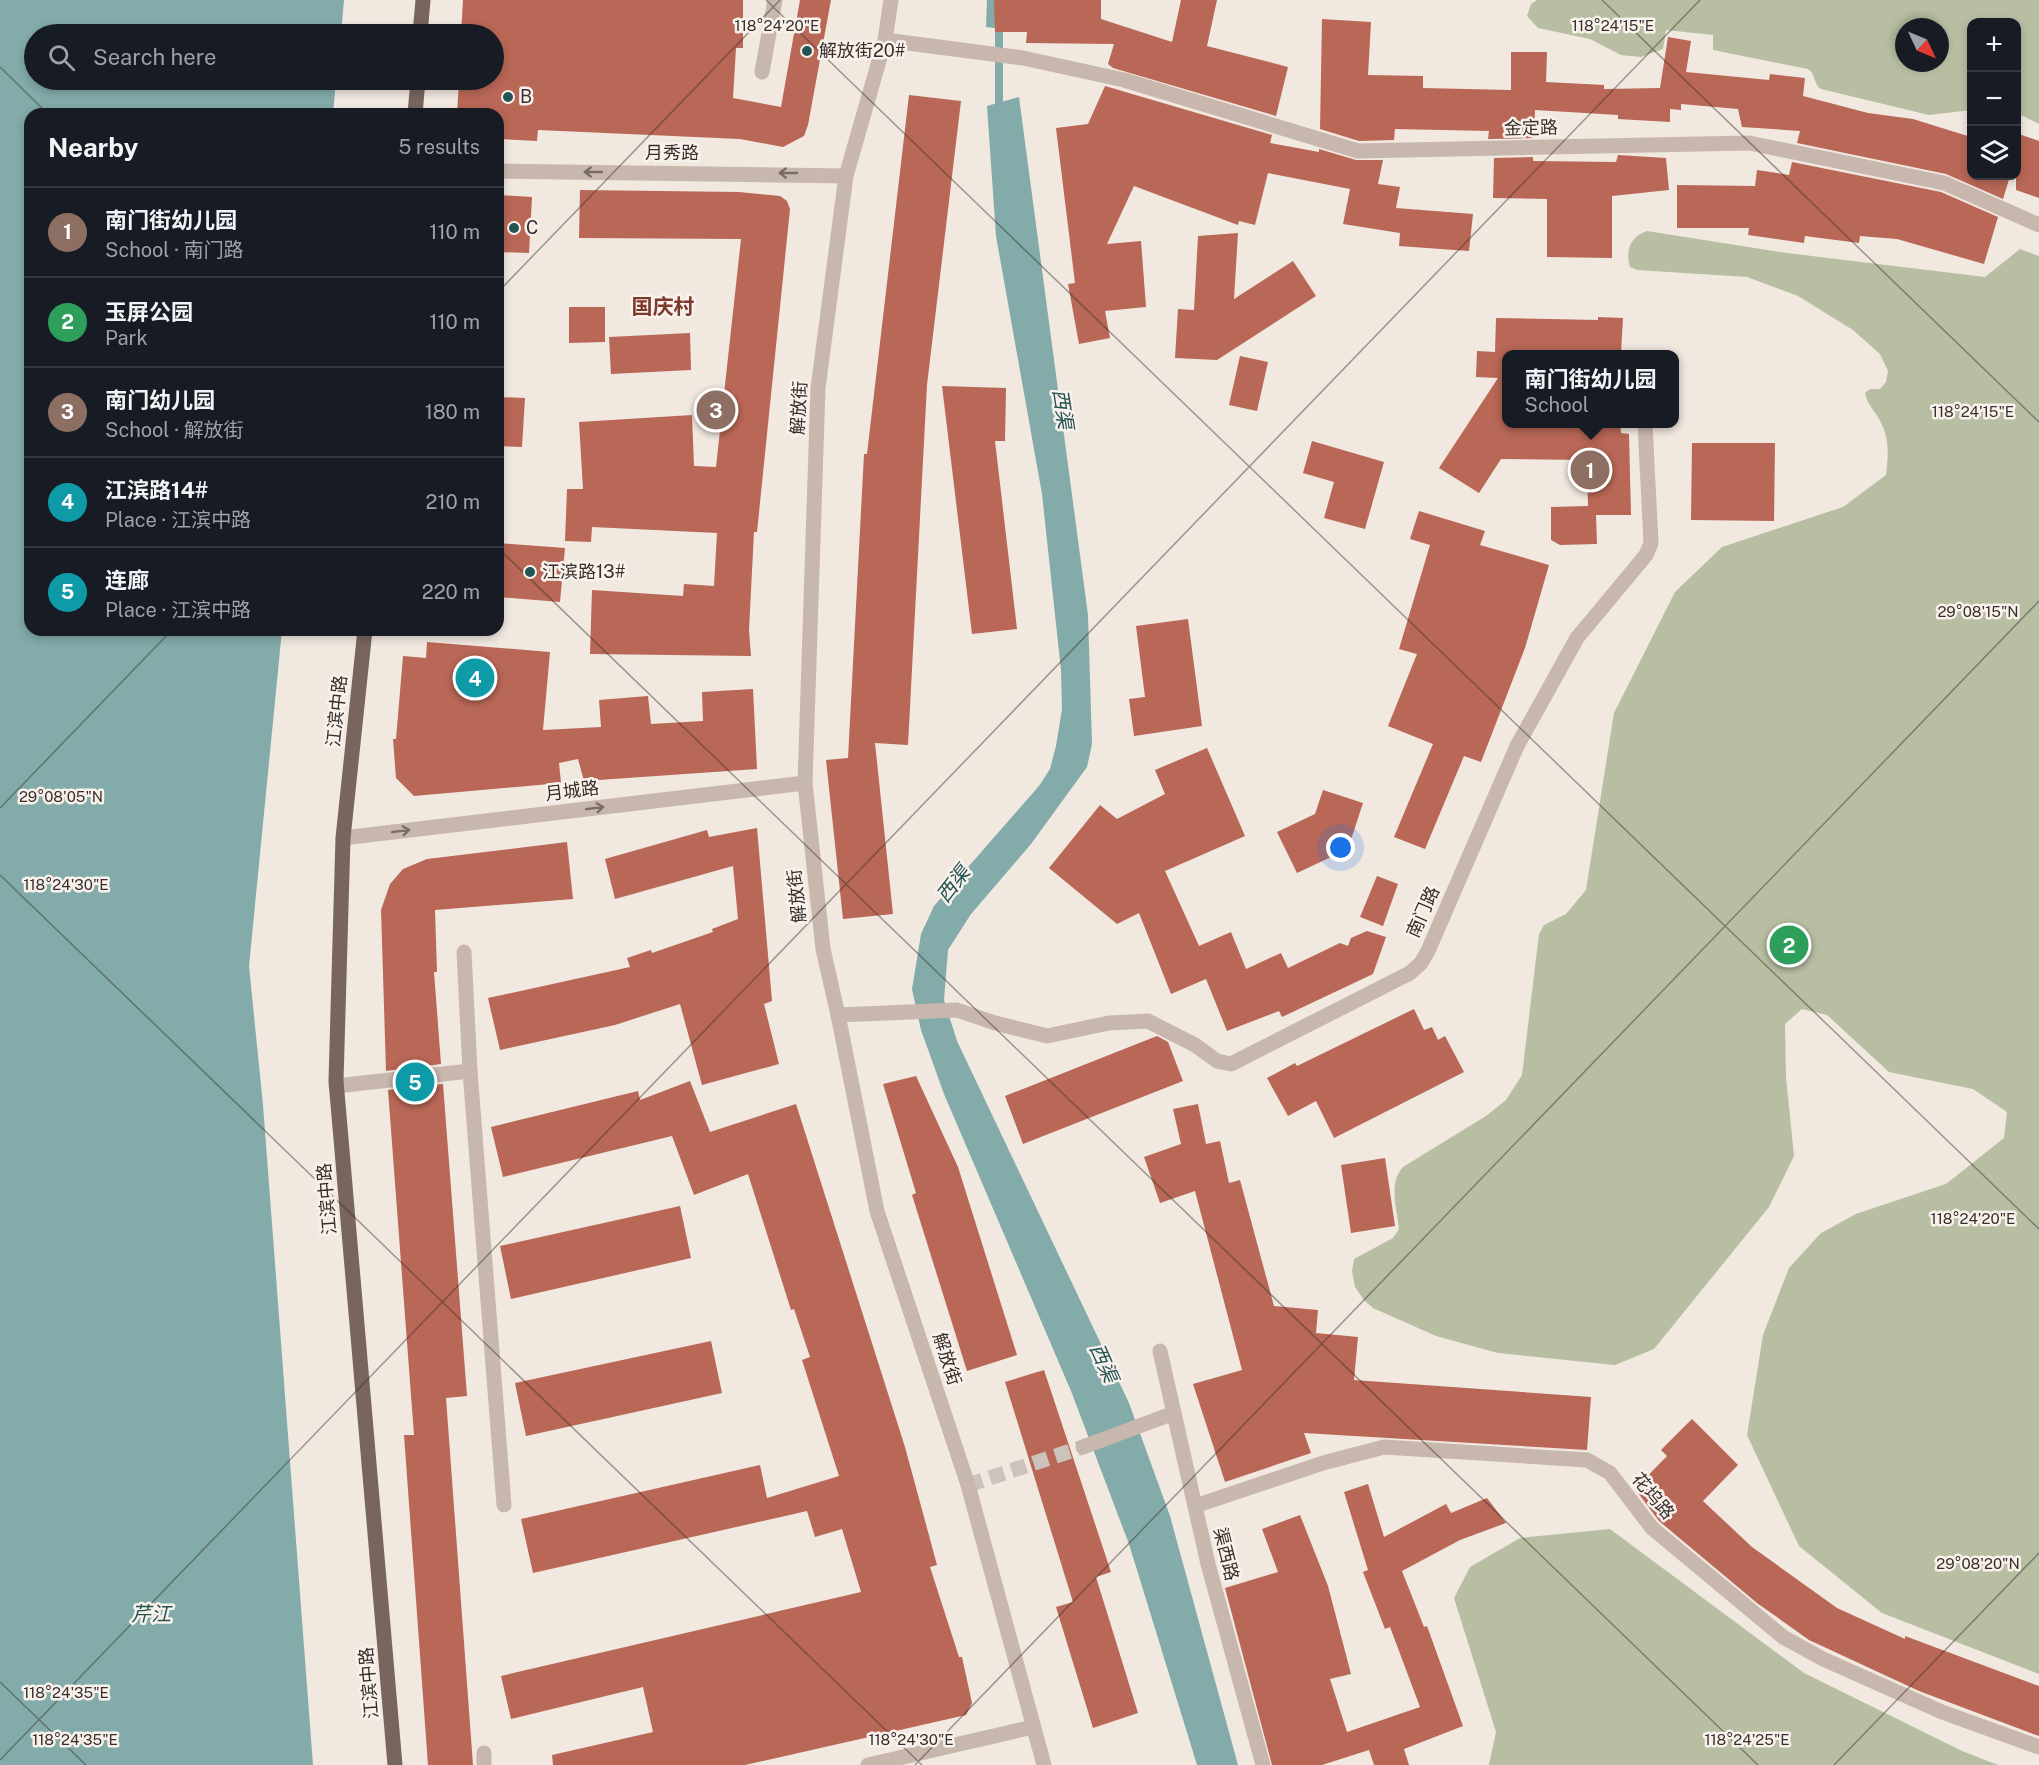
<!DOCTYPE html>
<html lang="en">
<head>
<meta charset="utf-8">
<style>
	:root { --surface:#171b24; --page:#242831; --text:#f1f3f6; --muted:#9ea1a6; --line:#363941; --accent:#8c9099 }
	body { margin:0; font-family:"Public Sans","Noto Sans SC",sans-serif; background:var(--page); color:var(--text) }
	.controls { position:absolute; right:18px; top:18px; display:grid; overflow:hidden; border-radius:12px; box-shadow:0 3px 9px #0003 }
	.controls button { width:54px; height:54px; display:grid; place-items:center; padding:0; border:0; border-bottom:2px solid var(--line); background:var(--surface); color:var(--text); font:30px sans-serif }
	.compass { position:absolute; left:1895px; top:18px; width:54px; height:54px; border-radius:50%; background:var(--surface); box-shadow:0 3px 9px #0003; rotate:134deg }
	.you { position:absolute; left:1341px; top:848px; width:21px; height:21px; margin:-15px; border:4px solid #fff; border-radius:50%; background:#1a73e8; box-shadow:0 0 0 9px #1a73e833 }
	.badge { display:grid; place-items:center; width:39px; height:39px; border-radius:50%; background:var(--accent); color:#fff; font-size:20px; font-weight:700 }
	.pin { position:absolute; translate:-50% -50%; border:3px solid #fff; box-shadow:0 2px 6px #0006 }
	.popup { position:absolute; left:1502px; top:350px; width:177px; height:78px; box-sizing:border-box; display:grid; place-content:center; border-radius:12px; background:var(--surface); filter:drop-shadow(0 2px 4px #0005); font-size:20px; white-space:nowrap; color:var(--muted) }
	.popup b { font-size:22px; color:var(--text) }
	.popup::after { content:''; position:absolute; left:50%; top:100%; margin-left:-12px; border:12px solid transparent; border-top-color:var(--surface) }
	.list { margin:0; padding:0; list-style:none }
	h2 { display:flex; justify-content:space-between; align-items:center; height:78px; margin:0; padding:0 24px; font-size:26px }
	h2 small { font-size:20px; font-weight:400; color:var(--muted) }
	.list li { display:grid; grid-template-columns:39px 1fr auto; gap:18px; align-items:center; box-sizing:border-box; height:90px; padding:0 24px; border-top:2px solid var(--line) }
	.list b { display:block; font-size:22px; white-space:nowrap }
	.list p { margin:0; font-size:20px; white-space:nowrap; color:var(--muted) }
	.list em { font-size:20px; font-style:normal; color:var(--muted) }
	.icon { flex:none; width:33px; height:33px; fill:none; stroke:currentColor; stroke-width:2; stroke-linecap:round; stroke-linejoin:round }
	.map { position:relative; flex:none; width:2039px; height:1765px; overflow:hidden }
	.search { position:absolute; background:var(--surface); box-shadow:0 3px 9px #0003; left:24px; top:24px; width:480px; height:66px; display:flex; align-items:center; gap:15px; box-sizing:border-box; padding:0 21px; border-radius:33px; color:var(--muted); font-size:22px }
	.panel { position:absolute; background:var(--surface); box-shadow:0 3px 9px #0003; left:24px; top:108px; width:480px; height:528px; border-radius:18px }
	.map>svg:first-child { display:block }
</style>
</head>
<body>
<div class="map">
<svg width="2039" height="1765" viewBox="0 0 2039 1765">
	<rect width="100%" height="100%" fill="#f1e8e0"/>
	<g fill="#b7bea2" fill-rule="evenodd">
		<path d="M1537,0H2039V124L2017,113L2016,22H1972L1971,110L1929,115L1821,89C1813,84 1816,74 1808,69L1713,50V35L1666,30L1663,49L1641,57L1621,55L1590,39L1538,28L1527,16L1531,4ZM1904,27H1940V63H1904Z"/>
		<path d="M1647,231L1787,253L1985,277L2020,249L2039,256V1674L1882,1613L1799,1546L1747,1435L1763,1335L1789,1268L1821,1233L1856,1214L1946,1184L2004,1138L2007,1112L1973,1089L1889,1072L1827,1015L1802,1009L1785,1024L1786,1077L1794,1156L1769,1207L1654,1349L1615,1365L1498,1353L1436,1336L1373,1308L1364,1300L1355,1287L1352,1271L1354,1259L1393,1238L1399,1229C1397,1208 1388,1183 1403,1167L1486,1116L1506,1100L1522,1075L1539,934L1544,925L1566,914L1586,890L1614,713L1675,592L1722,547L1843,507L1886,475C1888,457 1890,440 1881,423C1876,411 1868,407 1865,393L1870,389H1880L1886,382L1888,371L1880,354L1853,330L1798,296L1747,277L1637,270L1630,267C1625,250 1631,236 1647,231Z"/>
		<polygon points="1610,1529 1804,1673 1962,1751 1998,1765 1489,1765 1496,1732 1454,1598 1470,1567 1520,1538"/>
	</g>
	<g fill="#82abaa">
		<polygon points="0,0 344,0 341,34 34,34 34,80 336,80 333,114 30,114 30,630 282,630 249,966 263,1105 313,1765 0,1765"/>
		<polygon points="987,0 1009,0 1003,29 986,27"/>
		<polygon points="1019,97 1088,615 1092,744 1087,767 1031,844 971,914 948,950 944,1000 957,1041 1129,1403 1170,1516 1238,1765 1197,1765 1129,1544 1071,1391 944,1094 921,1030 912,989 921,934 934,906 1039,786 1050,769 1056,746 1062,709 1061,670 1042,494 996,236 987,106"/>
	</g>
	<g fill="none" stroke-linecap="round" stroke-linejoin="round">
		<polyline stroke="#82abaa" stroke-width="8" points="999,112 999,0"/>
	</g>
	<g fill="#b96756">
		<polygon points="463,0 743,0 743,48 736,48 733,98 781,107 800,0 831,0 808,125 804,136 783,147 740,139 538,130 537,141 498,139 498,114 457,114 459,80 494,80 494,34 461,34"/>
		<polygon points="994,0 1101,0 1101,19 1172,42 1181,0 1217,0 1207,46 1288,67 1276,116 1113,68 1108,64 1114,44 1026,43 1027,32 995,32"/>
		<polygon points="1322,19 1371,22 1368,75 1423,76 1423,88 1511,90 1511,52 1547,52 1546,82 1604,85 1604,89 1660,88 1668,37 1691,41 1686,72 1769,80 1770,74 1805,78 1803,96 1868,113 1913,119 1971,137 1971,176 2010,176 2003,199 1946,174 1797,143 1800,131 1742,127 1738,109 1681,104 1681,110 1670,109 1670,122 1618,119 1618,115 1535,110 1534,138 1488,139 1489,131 1395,129 1394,140 1359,141 1320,129"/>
		<polygon points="1105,86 1272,135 1270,143 1319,152 1319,149 1356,160 1383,160 1378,184 1400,187 1396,208 1473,214 1469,251 1399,246 1400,233 1343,224 1350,189 1268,173 1255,225 1239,221 1238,225 1134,186 1107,244 1141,241 1146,307 1105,311 1110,338 1079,344 1068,284 1075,283 1056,128 1088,124"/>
		<polygon points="909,95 961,101 927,385 908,745 875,743 893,914 843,919 826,760 848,758 864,454 867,454"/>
		<polygon points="2016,133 2039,141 2039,198 2016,190"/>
		<polygon points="1618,155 1666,158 1669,190 1612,196 1612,258 1547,257 1547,199 1493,198 1494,158 1533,157 1533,161 1616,162"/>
		<polygon points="1792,162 1941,192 1998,217 1984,264 1897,239 1860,236 1859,243 1805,236 1804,243 1748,235 1749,228 1677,228 1677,185 1755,186 1757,170 1789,175"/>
		<polygon points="580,190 739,192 780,196 787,201 790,209 757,532 754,532 749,630 751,656 590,654 592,590 683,596 684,584 714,586 717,533 592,527 591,542 565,541 567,489 583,489 579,422 692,415 694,466 716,467 741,239 579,238"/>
		<polygon points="498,195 532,197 529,253 498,252"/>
		<polygon points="1238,233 1234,299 1293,261 1316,296 1217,360 1175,358 1178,309 1194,310 1198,236"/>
		<polygon points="569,307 605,307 605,342 569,343"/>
		<polygon points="1598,317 1623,318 1621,353 1506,354 1506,423 1620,423 1621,433 1629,434 1631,515 1596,515 1597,544 1560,545 1551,540 1551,507 1588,506 1587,460 1501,459 1479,493 1439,468 1498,378 1476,377 1477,351 1495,352 1496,318 1598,320"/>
		<polygon points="690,333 691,370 611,374 609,337"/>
		<polygon points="1240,356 1268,362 1257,411 1229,405"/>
		<polygon points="942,386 1006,388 1005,441 995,441 1017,629 972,634"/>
		<polygon points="498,397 525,398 522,447 498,446"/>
		<polygon points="1312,441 1384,462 1365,529 1324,518 1334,482 1303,473"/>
		<polygon points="1692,443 1775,443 1774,521 1691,520"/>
		<polygon points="1419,511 1485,531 1480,545 1549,565 1525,648 1481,762 1464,756 1425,849 1394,837 1433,744 1388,726 1417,654 1399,649 1430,545 1410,539"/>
		<polygon points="498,543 565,548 560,602 498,597"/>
		<polygon points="1188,619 1202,726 1134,736 1129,699 1145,697 1136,626"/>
		<polygon points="427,642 550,652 543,730 601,727 599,700 648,696 651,724 703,721 702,692 753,689 757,769 584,781 578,759 559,763 561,783 414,796 396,778 393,739 396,739 403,656 426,658"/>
		<polygon points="1207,748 1245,836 1165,871 1199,946 1231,932 1246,969 1281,953 1288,968 1340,943 1348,946 1351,938 1367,931 1386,937 1373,974 1282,1017 1279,1011 1227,1031 1206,979 1171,994 1139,913 1117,924 1049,868 1100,805 1117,819 1165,794 1155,770"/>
		<polygon points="1323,790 1363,803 1348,849 1297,873 1277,832 1315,814"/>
		<polygon points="757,828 772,1001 764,1004 779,1064 702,1085 680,1004 615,1025 500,1050 488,998 630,967 627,958 651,950 652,953 713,932 712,929 738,919 733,866 615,899 605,859 707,830 709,837"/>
		<polygon points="567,842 573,899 435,910 437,972 434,972 441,1064 386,1071 381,910 390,884 403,869 427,859"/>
		<polygon points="1377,876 1398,884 1383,926 1360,917"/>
		<polygon points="1414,1009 1424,1030 1432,1027 1438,1040 1445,1036 1464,1072 1334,1138 1316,1101 1288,1116 1267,1078 1295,1063 1297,1066"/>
		<polygon points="1157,1036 1168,1042 1183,1081 1023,1144 1005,1096"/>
		<polygon points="916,1076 958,1167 1017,1355 967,1371 912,1195 916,1193 883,1084"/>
		<polygon points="690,1081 710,1132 796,1104 905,1447 937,1565 930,1567 959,1657 962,1657 972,1703 966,1715 745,1765 553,1765 552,1755 653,1732 643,1687 511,1719 501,1676 861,1592 842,1529 815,1537 807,1511 533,1573 521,1519 760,1465 767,1498 839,1476 802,1360 810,1357 794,1309 791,1310 748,1174 694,1195 672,1136 503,1177 491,1127 638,1091 640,1100"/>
		<polygon points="443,1084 467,1396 446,1398 473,1765 428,1765 404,1435 414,1435 388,1090"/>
		<polygon points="1198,1104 1206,1144 1220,1141 1229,1183 1240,1180 1274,1306 1318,1310 1316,1333 1358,1337 1354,1380 1591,1397 1587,1450 1304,1433 1311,1453 1225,1482 1193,1384 1242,1370 1195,1191 1160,1203 1144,1157 1181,1144 1173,1109"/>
		<polygon points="1385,1158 1395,1226 1351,1233 1341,1165"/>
		<polygon points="680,1206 691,1258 511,1299 500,1246"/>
		<polygon points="711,1341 722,1393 526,1436 515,1383"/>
		<polygon points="1044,1370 1111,1572 1096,1577 1138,1713 1093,1728 1056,1607 1073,1602 1005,1382"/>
		<polygon points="1692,1419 1738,1465 1703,1501 1752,1547 1837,1608 1905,1639 1905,1636 2039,1686 2039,1736 1919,1691 1809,1640 1757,1603 1659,1521 1635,1489 1667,1456 1661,1450"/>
		<polygon points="1368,1484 1384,1537 1446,1504 1451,1513 1487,1498 1506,1523 1460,1540 1402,1571 1424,1627 1427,1626 1463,1726 1404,1749 1409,1765 1374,1765 1369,1750 1322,1765 1272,1765 1225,1588 1278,1572 1262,1529 1300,1515 1328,1586 1351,1674 1330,1679 1347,1732 1420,1707 1390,1627 1385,1629 1363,1572 1368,1570 1344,1492"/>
	</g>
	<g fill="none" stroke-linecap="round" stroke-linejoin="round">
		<polyline stroke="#ccc3bc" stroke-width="15" stroke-dasharray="15 8" stroke-linecap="butt" points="968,1485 1083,1447"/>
		<g stroke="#c8b7ad" stroke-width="15">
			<polyline points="891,0 885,40 846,176 818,388 805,783 823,949 838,1015 877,1211 968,1485 1044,1765"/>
			<polyline points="885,40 1023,58 1124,80 1358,151 1749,143 1944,183 2039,225"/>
			<polyline points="762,72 775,0"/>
			<polyline points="498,171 846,176"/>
			<polyline points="343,838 805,783"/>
			<polyline points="464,952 470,1071 504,1505"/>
			<polyline points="838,1015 957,1010 995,1023 1047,1036 1109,1023 1148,1021 1195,1045 1217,1061 1231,1064 1410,973 1421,963 1428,951 1517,746 1577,638 1646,555 1651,543 1645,424"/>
			<polyline points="336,1086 470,1071"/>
			<polyline points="1160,1351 1208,1564 1263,1765"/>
			<polyline points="1083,1447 1174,1413"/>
			<polyline points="1195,1506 1323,1463 1384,1447 1587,1460 1610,1473 1652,1528 1783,1637 1823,1659 1942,1712 2039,1747"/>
			<polyline points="484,1765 484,1753"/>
			<polyline points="868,1765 1033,1727"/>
		</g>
		<g stroke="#77655e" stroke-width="15">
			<polyline points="420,34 423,0"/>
			<polyline points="415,114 418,80"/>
			<polyline points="365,630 343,838 336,1081 395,1765"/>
		</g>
	</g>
	<defs><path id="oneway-shaft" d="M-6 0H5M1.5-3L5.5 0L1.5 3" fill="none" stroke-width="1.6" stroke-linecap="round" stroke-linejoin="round" transform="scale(1.5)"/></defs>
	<g stroke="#786c66">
		<use href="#oneway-shaft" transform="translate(593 172) rotate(-180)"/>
		<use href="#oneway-shaft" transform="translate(788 173) rotate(-180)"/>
		<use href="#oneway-shaft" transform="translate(595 808) rotate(-7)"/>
		<use href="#oneway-shaft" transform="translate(401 831) rotate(-7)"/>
	</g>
	<path fill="none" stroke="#372e2b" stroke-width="1.5" stroke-opacity="0.45" d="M766,0L2039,1229M1602,0L2039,422M0,67L48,114M498,292L780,0M498,548L1758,1765M0,808L172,630M0,875L922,1765M0,1682L86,1765M0,1760L1700,0M915,1765L2039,601M1834,1765L2039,1553"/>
	<g fill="#255454" stroke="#f9f2ec" stroke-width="2">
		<circle cx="807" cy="51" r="6"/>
		<circle cx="508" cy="97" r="6"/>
		<circle cx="514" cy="228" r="6"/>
		<circle cx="530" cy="572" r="6"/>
	</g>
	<g text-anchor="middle" stroke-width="5" stroke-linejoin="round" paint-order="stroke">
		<g font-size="18" fill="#372e2b" stroke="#f9f2ec" text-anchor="start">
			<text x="819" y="57">解放街20#</text>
			<text x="520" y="103">B</text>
			<text x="526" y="234">C</text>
			<text x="542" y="578">江滨路13#</text>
		</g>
		<g font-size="18" fill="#372e2b" stroke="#f9f2ec">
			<text transform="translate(1531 128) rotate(-1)" y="6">金定路</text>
			<text x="672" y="159">月秀路</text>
			<text transform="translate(799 408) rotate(-87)" y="6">解放街</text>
			<text transform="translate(337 711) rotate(-84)" y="6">江滨中路</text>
			<text transform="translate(572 791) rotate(-7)" y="6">月城路</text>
			<text transform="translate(797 896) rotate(-96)" y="6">解放街</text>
			<text transform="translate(1423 912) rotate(-66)" y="6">南门路</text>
			<text transform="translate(327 1199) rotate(-95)" y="6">江滨中路</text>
			<text transform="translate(947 1359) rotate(72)" y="6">解放街</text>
			<text transform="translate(1653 1496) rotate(50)" y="6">花坞路</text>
			<text transform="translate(1226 1554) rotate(76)" y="6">渠西路</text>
			<text transform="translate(369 1683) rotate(-95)" y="6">江滨中路</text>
		</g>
		<g font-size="20" font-style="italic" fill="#255454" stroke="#f9f2ec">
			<text transform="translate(1063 409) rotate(81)" y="7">西渠</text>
			<text transform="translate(953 884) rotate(-52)" y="7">西渠</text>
			<text transform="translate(1104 1363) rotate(66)" y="7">西渠</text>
			<text x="151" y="1621">芹江</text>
		</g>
		<g font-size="21" font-weight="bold" fill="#7d3a2c" stroke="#f9f2ec">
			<text x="663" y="314">国庆村</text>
		</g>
	</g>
	<g font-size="15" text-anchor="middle" fill="#372e2b" stroke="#f9f2ec" stroke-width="5" stroke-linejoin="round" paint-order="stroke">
		<text x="777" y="31">118°24'20"E</text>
		<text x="1613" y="31">118°24'15"E</text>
		<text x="1973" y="417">118°24'15"E</text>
		<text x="1978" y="617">29°08'15"N</text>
		<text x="61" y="802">29°08'05"N</text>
		<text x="66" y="890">118°24'30"E</text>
		<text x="1973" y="1224">118°24'20"E</text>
		<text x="1978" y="1569">29°08'20"N</text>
		<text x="66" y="1698">118°24'35"E</text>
		<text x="75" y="1745">118°24'35"E</text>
		<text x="911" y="1745">118°24'30"E</text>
		<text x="1747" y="1745">118°24'25"E</text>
	</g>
</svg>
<div class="controls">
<button>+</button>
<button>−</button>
<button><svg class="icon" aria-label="layers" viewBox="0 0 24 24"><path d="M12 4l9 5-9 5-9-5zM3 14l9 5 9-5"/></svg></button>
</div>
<svg class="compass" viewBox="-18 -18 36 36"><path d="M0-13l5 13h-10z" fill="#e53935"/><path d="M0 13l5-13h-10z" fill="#9ea1a6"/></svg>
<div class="you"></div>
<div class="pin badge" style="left:1590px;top:470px;background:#8d6e63">1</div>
<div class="popup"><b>南门街幼儿园</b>School</div>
<div class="pin badge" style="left:1789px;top:945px;background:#2e9e5b">2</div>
<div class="pin badge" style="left:716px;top:410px;background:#8d6e63">3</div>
<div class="pin badge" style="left:475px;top:678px;background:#0f9aa8">4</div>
<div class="pin badge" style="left:415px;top:1082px;background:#0f9aa8">5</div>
<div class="search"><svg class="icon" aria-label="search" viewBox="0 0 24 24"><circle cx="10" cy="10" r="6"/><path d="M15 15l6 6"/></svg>Search here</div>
<section class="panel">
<h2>Nearby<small>5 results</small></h2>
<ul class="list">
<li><span class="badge" style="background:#8d6e63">1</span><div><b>南门街幼儿园</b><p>School · 南门路</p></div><em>110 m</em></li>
<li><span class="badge" style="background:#2e9e5b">2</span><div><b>玉屏公园</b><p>Park</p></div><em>110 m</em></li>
<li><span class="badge" style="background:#8d6e63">3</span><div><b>南门幼儿园</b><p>School · 解放街</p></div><em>180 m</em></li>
<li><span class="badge" style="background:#0f9aa8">4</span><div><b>江滨路14#</b><p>Place · 江滨中路</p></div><em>210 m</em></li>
<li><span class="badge" style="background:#0f9aa8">5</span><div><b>连廊</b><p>Place · 江滨中路</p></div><em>220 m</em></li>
</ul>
</section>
</div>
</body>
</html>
